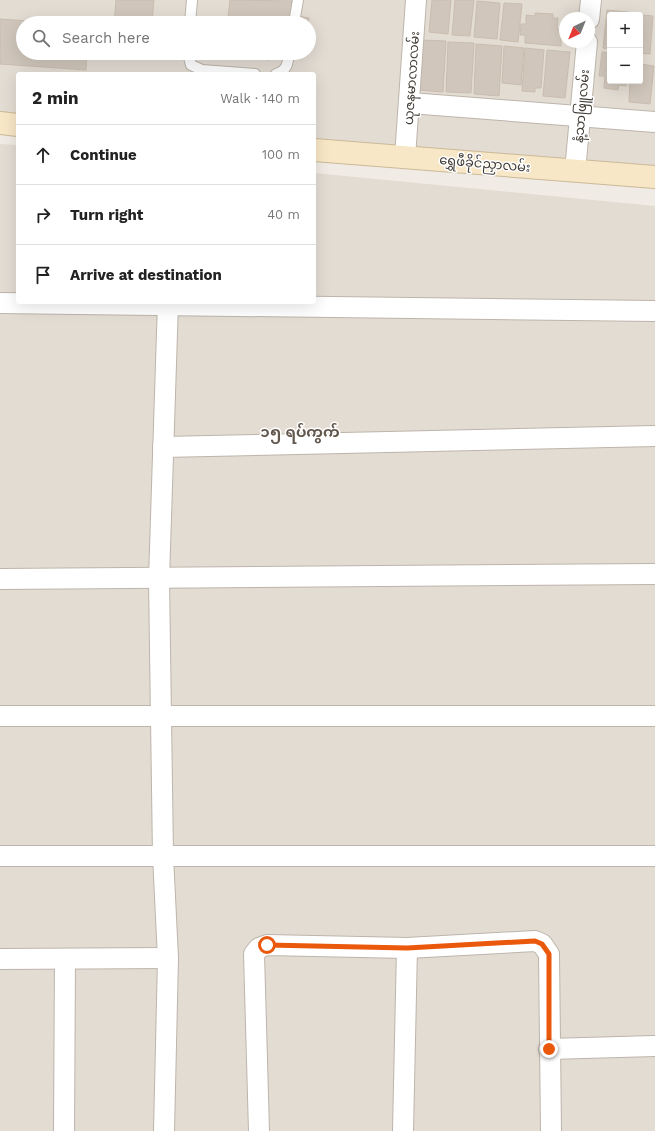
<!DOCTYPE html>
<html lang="en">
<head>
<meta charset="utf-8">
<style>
	:root { --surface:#fff; --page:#f2f2f2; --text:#222; --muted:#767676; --line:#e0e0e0 }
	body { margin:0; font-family:"Work Sans","Noto Sans Myanmar",sans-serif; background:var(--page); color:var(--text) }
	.controls { position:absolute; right:12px; top:12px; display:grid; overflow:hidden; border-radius:4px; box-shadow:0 4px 16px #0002 }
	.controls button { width:36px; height:36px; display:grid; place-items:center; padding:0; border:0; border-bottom:1px solid var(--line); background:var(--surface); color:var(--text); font:20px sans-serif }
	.compass { position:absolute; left:559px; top:12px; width:36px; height:36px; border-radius:50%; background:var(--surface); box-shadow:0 4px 16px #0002; rotate:223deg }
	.stop { position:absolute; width:12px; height:12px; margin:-9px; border:3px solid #ea580c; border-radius:50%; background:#fff }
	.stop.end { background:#ea580c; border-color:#fff; box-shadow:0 1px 4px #0008 }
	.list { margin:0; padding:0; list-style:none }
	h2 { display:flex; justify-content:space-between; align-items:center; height:52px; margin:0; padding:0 16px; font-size:17px }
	h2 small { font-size:13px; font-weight:400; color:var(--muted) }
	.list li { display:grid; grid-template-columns:26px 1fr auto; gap:12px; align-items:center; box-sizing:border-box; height:60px; padding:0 16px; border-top:1px solid var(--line) }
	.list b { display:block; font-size:15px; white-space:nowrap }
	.list em { font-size:13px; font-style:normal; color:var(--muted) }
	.icon { flex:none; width:22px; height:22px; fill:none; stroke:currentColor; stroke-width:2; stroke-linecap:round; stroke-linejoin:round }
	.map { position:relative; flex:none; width:655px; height:1131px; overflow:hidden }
	.search { position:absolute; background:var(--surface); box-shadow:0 4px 16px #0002; left:16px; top:16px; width:300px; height:44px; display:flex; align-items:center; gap:10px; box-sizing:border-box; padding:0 14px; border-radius:22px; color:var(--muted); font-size:15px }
	.panel { position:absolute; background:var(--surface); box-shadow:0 4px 16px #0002; left:16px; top:72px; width:300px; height:232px; border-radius:4px }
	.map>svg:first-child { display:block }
</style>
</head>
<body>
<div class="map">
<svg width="655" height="1131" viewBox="0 0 655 1131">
	<rect width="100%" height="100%" fill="#f0ebe4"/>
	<g fill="#e3dcd3" fill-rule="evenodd">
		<path d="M0,0H655V174L314,144V74H18V118L0,116ZM610,15H640V81H610ZM565,18H589V42H565ZM23,23H309V53H23Z"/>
		<polygon points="0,144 18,145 18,302 314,302 314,173 655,206 655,1131 0,1131"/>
	</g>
	<g fill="#d0c6bb" stroke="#cabdaf">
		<polygon points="116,0 154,0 152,23 114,23"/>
		<polygon points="230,0 294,1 292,15 309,18 308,23 234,23 234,18 228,17"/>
		<polygon points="432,0 451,0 448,34 429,32"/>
		<polygon points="455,0 474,0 470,36 452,35"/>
		<polygon points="477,1 500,3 497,39 474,37"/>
		<polygon points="504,3 522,4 518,42 500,40"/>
		<polygon points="607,10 628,12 628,15 610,15 610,49 603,48"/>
		<polygon points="535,13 553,14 553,18 558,18 557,29 565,30 564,38 561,38 561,46 525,43 525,35 520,35 521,24 526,24 526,15 535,16"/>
		<polygon points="632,14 653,16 650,54 640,53 640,15"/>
		<polygon points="217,18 231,20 231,23 217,23"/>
		<polygon points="0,19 58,23 23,23 23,53 87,53 86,70 0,64"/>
		<polygon points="421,40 446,41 443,92 418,90"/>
		<polygon points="448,42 474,43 471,93 446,92"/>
		<polygon points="476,44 502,46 499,96 474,94"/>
		<polygon points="504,46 524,48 521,85 502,83"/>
		<polygon points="525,48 544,50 541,88 535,88 535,92 522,91"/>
		<polygon points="547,50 570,52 565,98 543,96"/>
		<polygon points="602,52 610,53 610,81 627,81 626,86 619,85 618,90 604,88 605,76 599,76"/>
		<polygon points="246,53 285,53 284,58 270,56 270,60 245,57"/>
		<polygon points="640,64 654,66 650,104 629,102 630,81 640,81"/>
	</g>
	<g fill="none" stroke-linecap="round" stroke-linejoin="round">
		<defs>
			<g id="lane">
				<polyline points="190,23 192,0"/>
				<polyline points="294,23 298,0"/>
				<polyline points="188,53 191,65 202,70 255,74"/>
				<path d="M276,74C287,71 288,63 289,53"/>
			</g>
			<g id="street">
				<polyline points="589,19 591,0"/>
				<polyline points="410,103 655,122"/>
				<polyline points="405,157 416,0"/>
				<polyline points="575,171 587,42"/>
				<polyline points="0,303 655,311"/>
				<polyline points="163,447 655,436"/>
				<polyline points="0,579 655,574"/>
				<polyline points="0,716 655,716"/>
				<polyline points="0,856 655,856"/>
				<polyline points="0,959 168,958"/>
				<polyline points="549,1049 655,1046"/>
				<polyline points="64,1131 65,959"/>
				<polyline points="164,1131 168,958 163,856 159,579 168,302"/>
				<polyline points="259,1131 254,954 259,948 267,945 407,948 535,941 542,944 549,954 551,1131"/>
				<polyline points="403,1131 407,948"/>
			</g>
			<g id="secondary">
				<polyline points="0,123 18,125"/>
				<polyline points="314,150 655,177"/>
			</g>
		</defs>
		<use href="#lane" stroke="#bdb5ab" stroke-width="12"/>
		<use href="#street" stroke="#bdb5ab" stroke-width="22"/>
		<use href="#secondary" stroke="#cbb998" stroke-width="24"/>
		<use href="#lane" stroke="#fff" stroke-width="10"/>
		<use href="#street" stroke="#fff" stroke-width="20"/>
		<use href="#secondary" stroke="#f8e7c6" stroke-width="22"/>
	</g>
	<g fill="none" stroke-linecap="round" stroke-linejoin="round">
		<polyline stroke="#ea580c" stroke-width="5" points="267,945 407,948 535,941 542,944 549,954 549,1049"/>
	</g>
	<g text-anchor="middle" stroke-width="3" stroke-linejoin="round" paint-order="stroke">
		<g font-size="13" fill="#413b35" stroke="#fff">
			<text transform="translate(411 78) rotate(-86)" y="5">ယုဇနမာလာလမ်း</text>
			<text transform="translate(581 106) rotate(-85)" y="5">နံ့သာဖြူလမ်း</text>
			<text transform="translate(485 163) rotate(5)" y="5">ရွှေဖီခိုင်ညှာလမ်း</text>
		</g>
		<g font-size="15" font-weight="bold" fill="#63584d" stroke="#fff">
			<text x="300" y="437">၁၅ ရပ်ကွက်</text>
		</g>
	</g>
</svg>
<div class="controls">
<button>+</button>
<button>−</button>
</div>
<svg class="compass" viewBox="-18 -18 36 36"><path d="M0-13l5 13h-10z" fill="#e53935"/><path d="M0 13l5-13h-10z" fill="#767676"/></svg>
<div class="stop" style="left:267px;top:945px"></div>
<div class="stop end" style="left:549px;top:1049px"></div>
<div class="search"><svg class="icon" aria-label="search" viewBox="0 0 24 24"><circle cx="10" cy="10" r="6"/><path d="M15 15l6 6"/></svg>Search here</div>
<section class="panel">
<h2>2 min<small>Walk · 140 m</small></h2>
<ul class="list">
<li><svg class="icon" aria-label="ahead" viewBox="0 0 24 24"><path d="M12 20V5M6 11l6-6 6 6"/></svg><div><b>Continue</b></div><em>100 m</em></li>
<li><svg class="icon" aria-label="right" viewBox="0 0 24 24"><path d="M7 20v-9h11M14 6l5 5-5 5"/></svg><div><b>Turn right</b></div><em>40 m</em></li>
<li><svg class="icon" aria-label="arrive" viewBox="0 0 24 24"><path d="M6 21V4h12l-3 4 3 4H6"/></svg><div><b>Arrive at destination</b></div></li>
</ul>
</section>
</div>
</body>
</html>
